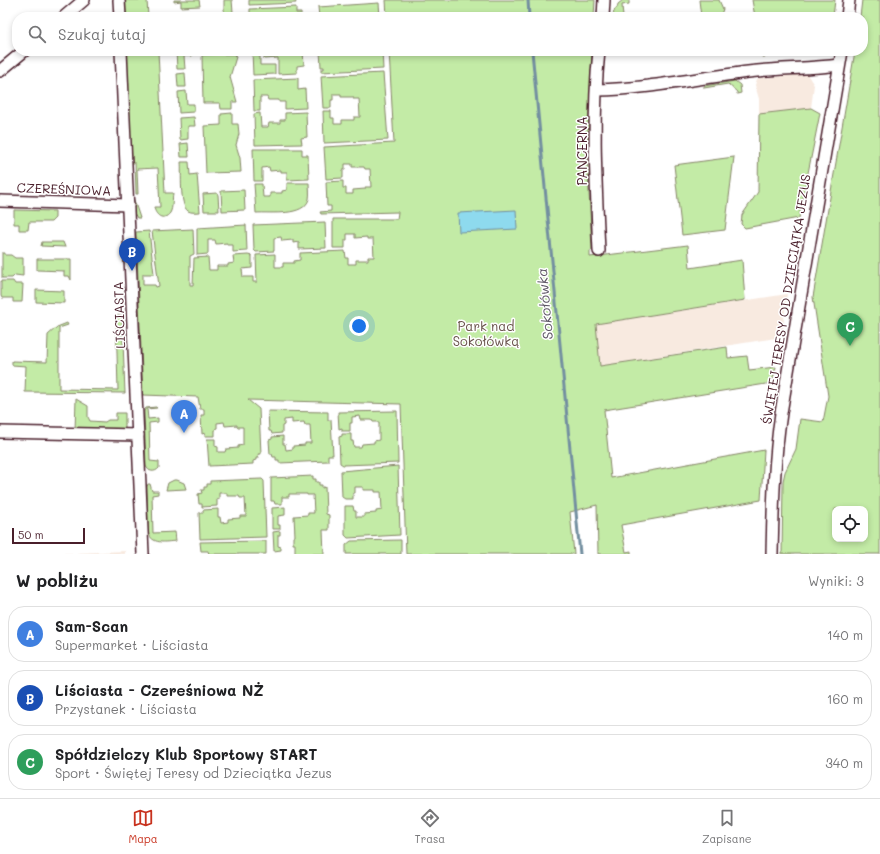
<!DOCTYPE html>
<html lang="pl">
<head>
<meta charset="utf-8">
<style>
	:root { --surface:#fff; --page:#f2f2f2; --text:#202124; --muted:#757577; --line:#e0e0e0; --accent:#c8321e }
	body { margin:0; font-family:Mali,sans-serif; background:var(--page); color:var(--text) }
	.controls { position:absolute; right:12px; bottom:12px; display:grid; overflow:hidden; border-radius:8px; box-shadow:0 2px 6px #0003 }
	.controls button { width:36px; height:36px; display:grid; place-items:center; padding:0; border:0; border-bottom:1px solid var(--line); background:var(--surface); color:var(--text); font:20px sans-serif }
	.scale { position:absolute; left:12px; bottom:10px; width:73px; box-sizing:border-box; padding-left:4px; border:2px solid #4a1f2b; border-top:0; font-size:11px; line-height:14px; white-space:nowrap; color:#4a1f2b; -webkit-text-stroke:3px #fff; paint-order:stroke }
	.you { position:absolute; left:359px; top:326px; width:14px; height:14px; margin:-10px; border:3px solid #fff; border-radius:50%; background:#1a73e8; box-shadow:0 0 0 6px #1a73e833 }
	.badge { display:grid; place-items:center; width:26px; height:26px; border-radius:50%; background:var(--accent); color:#fff; font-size:13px; font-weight:700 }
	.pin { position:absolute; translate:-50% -33px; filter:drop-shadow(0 1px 2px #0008) }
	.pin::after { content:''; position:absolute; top:21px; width:14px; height:12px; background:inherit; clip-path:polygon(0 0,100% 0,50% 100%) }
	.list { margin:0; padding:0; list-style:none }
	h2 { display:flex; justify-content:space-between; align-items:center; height:52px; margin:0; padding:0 16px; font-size:17px }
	h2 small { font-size:13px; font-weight:400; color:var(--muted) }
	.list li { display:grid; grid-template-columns:26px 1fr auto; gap:12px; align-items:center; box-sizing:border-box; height:56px; margin:0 8px 8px; padding:0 8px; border:1px solid var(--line); border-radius:16px }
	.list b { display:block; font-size:15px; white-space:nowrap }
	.list p { margin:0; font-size:13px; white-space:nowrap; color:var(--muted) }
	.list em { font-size:13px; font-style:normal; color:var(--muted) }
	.icon { flex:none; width:22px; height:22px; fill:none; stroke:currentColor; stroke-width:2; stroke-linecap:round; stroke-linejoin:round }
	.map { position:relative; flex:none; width:880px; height:554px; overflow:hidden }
	.search { position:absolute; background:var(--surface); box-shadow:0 2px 6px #0003; left:12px; right:12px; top:12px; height:44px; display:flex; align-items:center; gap:10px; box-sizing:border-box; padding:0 14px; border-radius:16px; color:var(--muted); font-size:15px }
	.sheet { height:244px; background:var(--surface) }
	nav { display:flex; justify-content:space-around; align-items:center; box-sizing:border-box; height:56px; border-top:1px solid var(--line); background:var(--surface); font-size:11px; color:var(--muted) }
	nav a { display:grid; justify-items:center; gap:2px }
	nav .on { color:var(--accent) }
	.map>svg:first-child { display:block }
</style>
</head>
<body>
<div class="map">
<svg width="880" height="554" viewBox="0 0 880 554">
	<rect width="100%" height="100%" fill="#fff"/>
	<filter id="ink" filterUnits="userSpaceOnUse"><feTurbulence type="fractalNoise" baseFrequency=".025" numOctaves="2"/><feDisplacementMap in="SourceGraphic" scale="8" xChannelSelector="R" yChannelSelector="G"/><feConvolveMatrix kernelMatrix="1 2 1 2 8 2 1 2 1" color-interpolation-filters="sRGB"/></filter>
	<g filter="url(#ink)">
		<g fill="#f8eae0">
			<polygon points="807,74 814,85 811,108 759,114 759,99 755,85 757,79 760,78"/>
			<polygon points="787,294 782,337 600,366 596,324"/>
			<polygon points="125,551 125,554 53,554"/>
		</g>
		<g fill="#c3eba6" stroke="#868568" fill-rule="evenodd">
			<polygon points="125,0 147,0 148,17 126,17"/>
			<polygon points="174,0 199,0 200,6 181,7 181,1 174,2"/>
			<polygon points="224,0 232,0 233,12 230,14 182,16 182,14 224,13"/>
			<polygon points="249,0 295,0 296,3 249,5"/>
			<polygon points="386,0 595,0 594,17 387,17"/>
			<polygon points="623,0 629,0 629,4 622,5 623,17 615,17 613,14 615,9 617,8 618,4"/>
			<polygon points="699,0 719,0 723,9 720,17 701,17"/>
			<polygon points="752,0 835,0 833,17 755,17"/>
			<path d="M862,0H880V554H782L783,481L785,472L796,449L800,419L823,422L828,396L813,297L855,51H863V17H860ZM835,509H865V539H835Z"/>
			<polygon points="379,3 380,17 319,17 318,7"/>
			<polygon points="296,7 296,13 301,13 301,17 250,17 250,9"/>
			<path d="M127,51H158L165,193H173C172,199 173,208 170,213C163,222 155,215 154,207H160L158,168L137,169L138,194H136L135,163H131Z"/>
			<polygon points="176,51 192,51 192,56 184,56 185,69 177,69"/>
			<polygon points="252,51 258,51 258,56 260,56 260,65 275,65 275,74 253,75"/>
			<polygon points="277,51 303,51 304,65 297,66 297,73 278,74 278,58 264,59 264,56 266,56 266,53 277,53"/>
			<polygon points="320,51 330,51 331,53 338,53 338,51 382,51 383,69 321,72 321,69 324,69 324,67 321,67"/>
			<polygon points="389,51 592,51 587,154 592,250 590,251 590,257 688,245 690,268 742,260 745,300 596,324 600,366 727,347 728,358 747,356 749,370 776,367 772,383 604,410 611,478 764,450 761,500 621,525 626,552 631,551 631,554 598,554 597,505 570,512 574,554 406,554 401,404 248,400 259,409 261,454 258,454 259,458 256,458 256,460 253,461 253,464 209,466 207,439 215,439 215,446 218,447 218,452 225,452 226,449 238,448 238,446 243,445 243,427 237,427 237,425 225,426 224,422 217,423 217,428 215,429 215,436 205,436 205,433 202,434 201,415 204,415 204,409 200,409 198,397 143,395 136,232 149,231 154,274 143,274 143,285 155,285 156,287 159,286 152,231 193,229 194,254 190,256 190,285 193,285 194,258 208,257 209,270 217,270 217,266 228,266 228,264 234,263 233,256 248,255 252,256 252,268 242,269 243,277 253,277 253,282 257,282 256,255 275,254 275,267 283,267 283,263 294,263 294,261 300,260 300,253 345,251 346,258 348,258 348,264 356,264 356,260 368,260 368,257 374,257 373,239 367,239 367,237 355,238 355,234 347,234 347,240 345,240 345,248 333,248 333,219 397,219 398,212 321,214 320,212 331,211 331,206 327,206 326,182 343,181 343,188 346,188 346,194 353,194 353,190 365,189 365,187 371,187 370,169 365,169 364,167 352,167 352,164 345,164 345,170 343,170 343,178 326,179 324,147 394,143"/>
			<polygon points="763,51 810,51 763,57"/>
			<polygon points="235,54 236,57 230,77 237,102 232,102 232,109 221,109 220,103 203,103 202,55"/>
			<polygon points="185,73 186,87 178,87 177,74"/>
			<polygon points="383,73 388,140 324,143 323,111 331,111 331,118 334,118 334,124 342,124 342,120 354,120 354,117 360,117 359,99 353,99 353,97 341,97 341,94 333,94 333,100 331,100 331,108 323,108 321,76"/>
			<polygon points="298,78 298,90 305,89 306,108 285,109 285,102 279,102 279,100 268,100 267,97 260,97 260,111 254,111 253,80"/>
			<polygon points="735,81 740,85 741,93 737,94 737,92 728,84 704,88 704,86"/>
			<polygon points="186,91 187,104 194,104 194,112 179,113 178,92"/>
			<polygon points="811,108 820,113 799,218 745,228 741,224 742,215 758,192 759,114"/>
			<polygon points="306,112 307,137 301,138 302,144 255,145 254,114 260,113 261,127 268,127 269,123 280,123 280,120 285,120 285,113"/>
			<polygon points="232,113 232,124 238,124 239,134 236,145 240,158 241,172 206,173 204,126 221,125 221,114"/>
			<polygon points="194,117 195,126 188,126 188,139 180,140 179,118"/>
			<polygon points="188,143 189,157 181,157 180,144"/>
			<polygon points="253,149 302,149 302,155 308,155 309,179 287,180 287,172 281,172 281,170 270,171 269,167 262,168 262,181 254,181"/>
			<polygon points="734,157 725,230 682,235 674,165"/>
			<path d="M181,162H189L190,175L197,174L200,212C197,212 191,213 188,211C179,205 182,172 181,162Z"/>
			<path d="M287,183H309C309,188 310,194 309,199C304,217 271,212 256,213L254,184H262L263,197H270V193H282V191L287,190Z"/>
			<polygon points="244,190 245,210 222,211 221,191"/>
			<polygon points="217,193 218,195 219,211 204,211 203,194"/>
			<polygon points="133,197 140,218 137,218 134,213"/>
			<polygon points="14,210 55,211 55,218 51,222 29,222 28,230 19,230 19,224 14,224"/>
			<polygon points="325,222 326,248 299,249 299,242 293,243 293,240 282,241 281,237 274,238 274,251 256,252 254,250 253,225"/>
			<polygon points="246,225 247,251 233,252 233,245 227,245 227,243 216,244 215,240 208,240 208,254 197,255 197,228"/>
			<polygon points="42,242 63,242 65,247 41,246"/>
			<polygon points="2,253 5,253 5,255 11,255 15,258 23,258 23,276 15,275 12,278 2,278"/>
			<polygon points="37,259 71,259 71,280 69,276 64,276 64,271 37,270"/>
			<polygon points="1,281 13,281 15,284 23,284 22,302 13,302 13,298 2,298 1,296"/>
			<polygon points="36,290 64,291 64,303 36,302"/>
			<polygon points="122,315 125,393 25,392 26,366 12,365 12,361 47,362 48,335 57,327 67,323 68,325 59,328 59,389 118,390 116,316"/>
			<polygon points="76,399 88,406 88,417 90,421 105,422 108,420 116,420 116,413 125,413 125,432 75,430"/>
			<path d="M156,407L157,408L147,409L148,419L158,418V422L149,423L150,461L159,462V468C155,473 148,472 146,466L144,411L146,408Z"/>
			<polygon points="268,411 328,412 328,420 331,420 333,455 328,455 328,461 279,463 279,460 276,460 276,457 273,457 272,454 270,454 269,440 272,439 272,437 283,436 283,444 285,444 286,450 293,449 293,446 305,445 305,443 311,443 310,425 305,425 304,422 292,423 292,419 284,420 284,425 282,426 282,433 272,434 271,431 269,431"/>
			<polygon points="397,411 398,463 343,465 340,463 339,437 342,436 342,434 351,434 351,441 353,441 354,447 361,447 362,444 374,443 374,441 379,440 379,422 373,422 372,420 361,420 360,416 352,417 352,423 350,423 350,431 342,431 342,428 339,429 338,412"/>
			<polygon points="398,466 400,535 348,538 345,535 345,506 353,506 354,511 356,511 356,517 364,517 364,514 376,513 376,511 382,510 381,492 375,492 375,490 363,490 363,487 355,487 355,493 353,493 353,499 345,499 342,497 341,471"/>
			<polygon points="313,476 313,479 316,479 316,482 319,482 319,485 322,485 322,488 325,487 326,514 329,515 329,530 323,530 324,554 295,554 295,544 293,544 293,537 295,536 294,516 308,515 308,513 314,513 313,495 307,495 307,494 289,494 289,497 282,497 282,504 275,504 274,501 271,501 271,478"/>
			<polygon points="262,479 264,481 266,537 200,539 199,513 203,513 203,510 218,509 218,517 220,517 221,523 228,522 228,519 240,518 240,516 246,516 245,498 240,498 239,496 227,496 227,493 219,493 219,499 217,499 217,506 202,507 202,504 199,504 198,494 202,493 201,490 204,490 204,487 207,487 207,484 210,484 210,481"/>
			<polygon points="174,480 177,480 184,483 186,489 166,490 168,483"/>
			<path d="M148,484H150L152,491H158V494L152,495L153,533L175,532L176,541C165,542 152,545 148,532L147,487Z"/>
			<polygon points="285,507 285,515 278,516 278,525 280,525 280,529 272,529 272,508"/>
			<polygon points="280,531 280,535 278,535 278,546 281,547 281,550 274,551 273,532"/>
			<polygon points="401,540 401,554 346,554 346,545 351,541"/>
			<polygon points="266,541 266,554 209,554 208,551 201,551 200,542"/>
		</g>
		<polygon fill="#8edaee" stroke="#738fa0" points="516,210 517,229 459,232 458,213"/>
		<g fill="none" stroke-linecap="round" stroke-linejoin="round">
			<g stroke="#738fa0" stroke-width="3">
				<polyline points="528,0 529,17"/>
				<polyline points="532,51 580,554"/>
			</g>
			<defs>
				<g id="minor">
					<polyline points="119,0 120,17"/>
					<polyline points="64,17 84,0"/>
					<polyline points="603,17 604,0"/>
					<polyline points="847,17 849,0"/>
					<polyline points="121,51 143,554"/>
					<polyline points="0,71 24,51"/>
					<path d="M597,90C647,89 698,78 748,72C778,68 809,69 839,65"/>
					<polyline points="0,201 128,205"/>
					<path d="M599,251C596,184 592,117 599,51"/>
					<polyline points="0,432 138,435"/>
					<path d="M772,554C773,507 774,460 781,413L842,51"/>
				</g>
			</defs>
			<use href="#minor" stroke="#4a1f2b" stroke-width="14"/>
			<use href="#minor" stroke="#fff" stroke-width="11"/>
		</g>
	</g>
	<g text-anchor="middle" stroke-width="3" stroke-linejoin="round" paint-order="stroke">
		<g font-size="13" fill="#4a1f2b" stroke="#fff">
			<text transform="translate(582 151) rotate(-90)" y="5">PANCERNA</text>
			<text transform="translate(64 189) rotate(2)" y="5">CZEREŚNIOWA</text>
			<text transform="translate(786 299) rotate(-81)" y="5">ŚWIĘTEJ TERESY OD DZIECIĄTKA JEZUS</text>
			<text transform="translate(119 315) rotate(-92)" y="5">LIŚCIASTA</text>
		</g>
		<g font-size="13" fill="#68524a" stroke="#fff">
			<text x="486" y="331">Park nad<tspan x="486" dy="15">Sokołówką</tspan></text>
		</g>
		<g font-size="14" font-style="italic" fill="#5e5766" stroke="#fff">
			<text transform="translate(545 304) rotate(-95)" y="5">Sokołówka</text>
		</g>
	</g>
</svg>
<div class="controls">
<button><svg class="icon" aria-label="locate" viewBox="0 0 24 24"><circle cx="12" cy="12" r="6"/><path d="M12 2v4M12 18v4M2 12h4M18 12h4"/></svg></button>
</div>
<div class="scale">50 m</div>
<div class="you"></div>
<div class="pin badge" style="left:184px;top:433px;background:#3f7fe0">A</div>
<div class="pin badge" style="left:132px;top:271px;background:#1a4fb4">B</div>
<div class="pin badge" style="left:850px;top:346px;background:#2e9e5b">C</div>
<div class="search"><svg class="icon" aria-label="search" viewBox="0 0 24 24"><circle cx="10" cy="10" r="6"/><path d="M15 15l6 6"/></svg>Szukaj tutaj</div>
</div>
<section class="sheet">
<h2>W pobliżu<small>Wyniki: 3</small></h2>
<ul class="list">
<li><span class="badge" style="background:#3f7fe0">A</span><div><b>Sam-Scan</b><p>Supermarket · Liściasta</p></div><em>140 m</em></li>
<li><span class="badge" style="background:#1a4fb4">B</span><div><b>Liściasta - Czereśniowa NŻ</b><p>Przystanek · Liściasta</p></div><em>160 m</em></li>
<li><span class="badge" style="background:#2e9e5b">C</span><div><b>Spółdzielczy Klub Sportowy START</b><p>Sport · Świętej Teresy od Dzieciątka Jezus</p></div><em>340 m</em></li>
</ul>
</section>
<nav>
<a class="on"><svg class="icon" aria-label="map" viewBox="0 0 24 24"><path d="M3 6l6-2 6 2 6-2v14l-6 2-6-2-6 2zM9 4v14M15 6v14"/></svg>Mapa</a>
<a><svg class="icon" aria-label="directions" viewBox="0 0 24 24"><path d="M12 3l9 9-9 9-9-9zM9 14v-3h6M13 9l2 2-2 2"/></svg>Trasa</a>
<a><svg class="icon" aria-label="saved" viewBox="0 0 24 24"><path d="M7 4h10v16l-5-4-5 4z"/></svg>Zapisane</a>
</nav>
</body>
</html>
